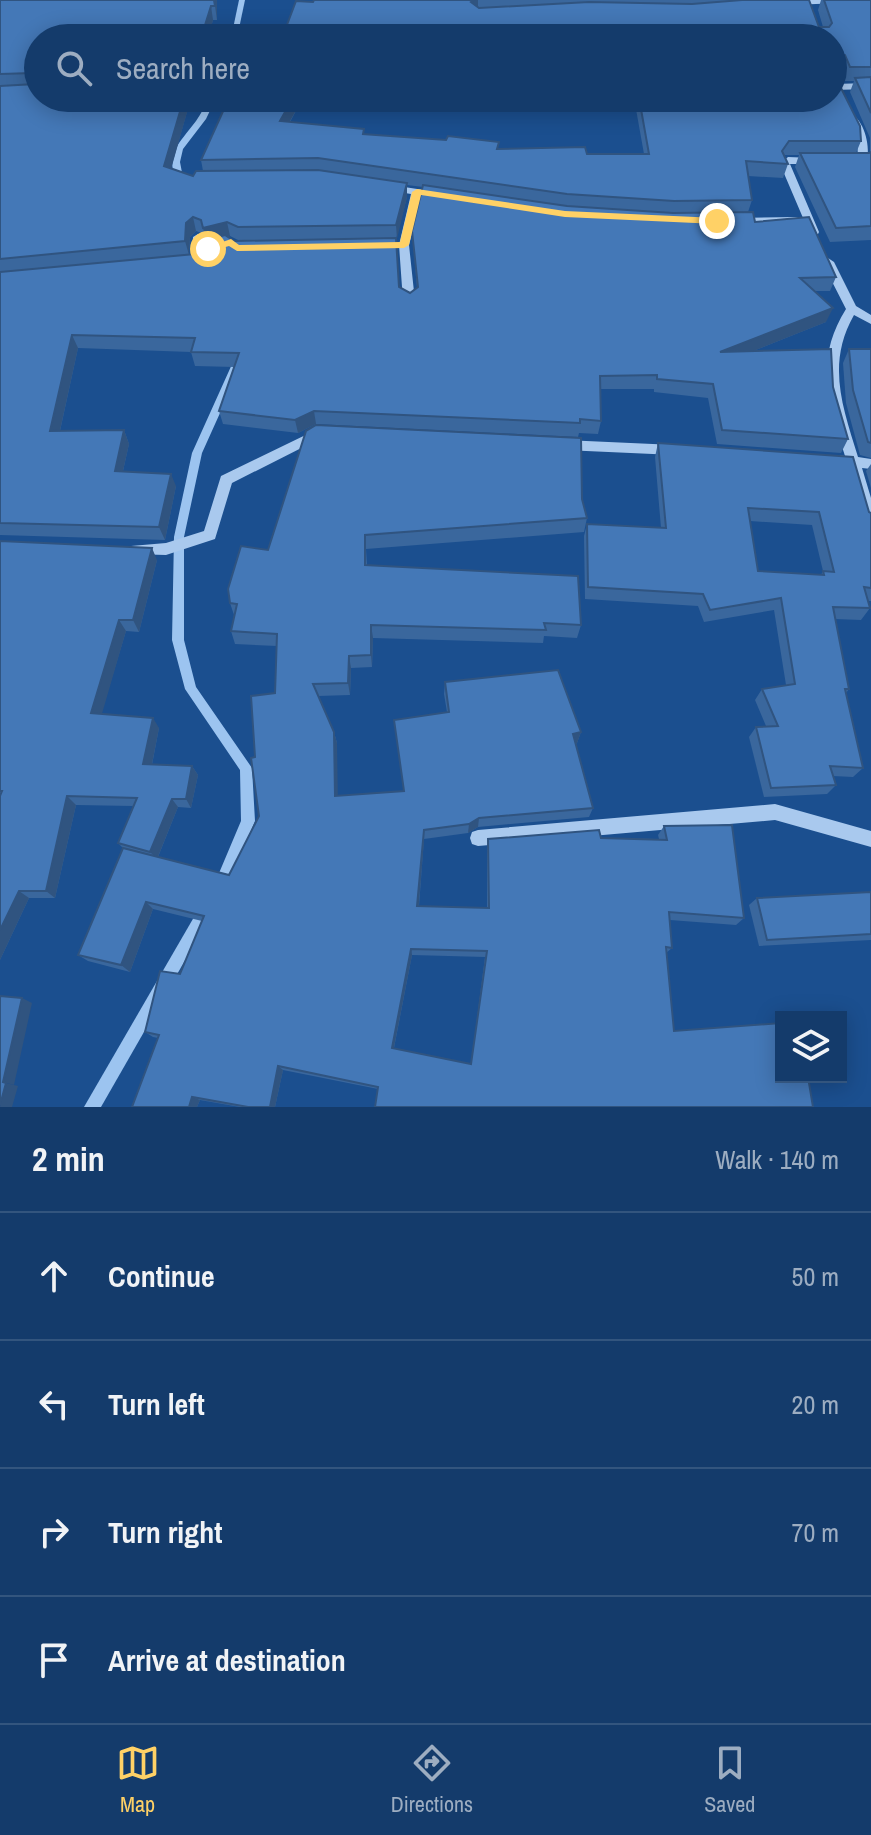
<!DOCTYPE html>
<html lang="en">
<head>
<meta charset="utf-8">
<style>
	:root { --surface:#143b6b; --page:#214673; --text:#f1f3f6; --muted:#9dadc1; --line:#33557e; --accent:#ffd166 }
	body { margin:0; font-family:"Archivo Narrow",sans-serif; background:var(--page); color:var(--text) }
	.controls { position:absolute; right:24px; bottom:24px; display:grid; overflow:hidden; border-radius:0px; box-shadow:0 4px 20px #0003 }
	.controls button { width:72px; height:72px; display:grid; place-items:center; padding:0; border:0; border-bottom:2px solid var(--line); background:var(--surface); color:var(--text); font:40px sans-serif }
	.stop { position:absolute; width:24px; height:24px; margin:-18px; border:6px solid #ffd166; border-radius:50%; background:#fff }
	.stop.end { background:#ffd166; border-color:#fff; box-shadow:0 2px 8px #0008 }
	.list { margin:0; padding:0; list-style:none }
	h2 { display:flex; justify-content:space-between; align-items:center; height:104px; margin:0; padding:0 32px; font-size:34px }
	h2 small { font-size:26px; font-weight:400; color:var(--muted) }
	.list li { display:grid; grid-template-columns:52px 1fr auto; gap:24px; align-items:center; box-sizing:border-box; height:128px; padding:0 32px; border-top:2px solid var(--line) }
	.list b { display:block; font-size:30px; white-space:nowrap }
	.list em { font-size:26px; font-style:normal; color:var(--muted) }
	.icon { flex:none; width:44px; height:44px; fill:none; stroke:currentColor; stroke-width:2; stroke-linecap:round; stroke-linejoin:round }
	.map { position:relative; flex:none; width:871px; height:1107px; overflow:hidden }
	.search { position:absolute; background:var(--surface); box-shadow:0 4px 20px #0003; left:24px; right:24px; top:24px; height:88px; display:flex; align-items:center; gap:20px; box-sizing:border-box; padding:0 28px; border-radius:44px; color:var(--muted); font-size:30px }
	.sheet { height:616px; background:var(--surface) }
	nav { display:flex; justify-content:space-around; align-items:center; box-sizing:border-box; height:112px; border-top:2px solid var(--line); background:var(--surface); font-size:22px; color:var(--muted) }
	nav a { display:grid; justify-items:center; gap:4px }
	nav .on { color:var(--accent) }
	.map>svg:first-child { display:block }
</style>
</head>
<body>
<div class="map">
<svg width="871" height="1107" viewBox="0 0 871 1107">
	<rect width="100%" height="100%" fill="#1b4f8f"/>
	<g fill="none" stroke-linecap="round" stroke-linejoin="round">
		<g fill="#9cc4f0" fill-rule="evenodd">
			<polygon points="239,0 245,0 237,38 231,38"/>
			<path d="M208,98H216L206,119L183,149L180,162L184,183L183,185H177C165,153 178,145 196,121C201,114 205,106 208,98Z"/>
			<polygon points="238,359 243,362 202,453 184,537 184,640 196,687 252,768 255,821 226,890 221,892 216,890 214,885 241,821 240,770 185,689 172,640 174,537 192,453 233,362"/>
			<polygon points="206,903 211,905 213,910 211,915 101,1107 84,1107 201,905"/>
		</g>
		<g fill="#a9c9ee" fill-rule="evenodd">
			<polygon points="794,0 845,0 841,3 791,5 790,3"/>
			<polygon points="871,83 871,89 833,90 833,84"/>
			<path d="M852,114C866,124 870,147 867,163L854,164L849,161L858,158L857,139L847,117Z"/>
			<polygon points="788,157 813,158 818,161 813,164 790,164 819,232 818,234 810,234 809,232 780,164"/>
			<polygon points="391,185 437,192 442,195 437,198 421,196 409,245 415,301 409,305 403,301 399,245 411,194 387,190 386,188"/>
			<polygon points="796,217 800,218 800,222 736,224 731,221 736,218"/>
			<polygon points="198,234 203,237 204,261 198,265 187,265 187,259 192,258 193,237"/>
			<path d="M828,258L834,262L856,306L871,315V324L854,315C826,364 843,408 858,457L871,459V469L862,468L871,498V529L866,527L864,523L848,466L831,464L829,460L836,455L845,456C828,402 814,360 846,309L822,262Z"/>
			<polygon points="320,428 325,430 326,433 325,436 232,483 215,539 166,555 131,554 129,550 131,546 166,543 204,531 221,476"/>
			<polygon points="564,440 675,445 681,450 675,455 564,450 558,445"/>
			<polygon points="775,804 871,831 871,847 775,820 478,846 472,844 470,838 472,832 478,830"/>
		</g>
	</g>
	<g fill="#3a679d" fill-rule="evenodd">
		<path d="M0,0H217V20H213L208,38H38V98H191L171,168L193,176L203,171L201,160L303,98L290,122L364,129V134L499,149L587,154H644L634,98H833L313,2L314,0H809L819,27H823L818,10L821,0H871V240L830,242L795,167L799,155H784L788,164L783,178L748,176L752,200L748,212L755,222L836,277L830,291H815L826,322L753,351L833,387L848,439L841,453L717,444L708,398L654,392V389H601V421L598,434L579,433L578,437L316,424L298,433L223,424L219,411L234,367L195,366L191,352L78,348L60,431L124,430L129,444L123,471L176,486L165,540L0,535ZM835,68L840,69L845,81H854L850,92L870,138V152L856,153L861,141L835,76ZM407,185L423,187L412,231L417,288L410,293L399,287L396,239L407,197ZM196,231L204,234L206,240L202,249L195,254H189L190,237ZM230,236L240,241H234L228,237Z"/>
		<polygon points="849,349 871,349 871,458 860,455 846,403 843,363"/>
		<path d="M658,443L871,513V601H868L870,608L861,620L835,619L849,689L846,693L863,768L853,777L833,776L836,785L827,794L764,797L749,737L756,727L766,726L755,700L762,689L786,685L774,610L704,622L698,606L585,599L584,536L587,524L661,528L655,457ZM750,521L812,525L823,571L821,575L758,571Z"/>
		<polygon points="871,464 871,488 866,471"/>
		<path d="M582,499L587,518L584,532L366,549L367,565L581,625L577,638L544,636L543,643L373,638L372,667L351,668L350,695L318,696L334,732L337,743V796L403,791L447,712L444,694L445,682L581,732L577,743L576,744L593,808L589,817L478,827L468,833L424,839L419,906L487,908V848L488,839L601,838L659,839L658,835L664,826L744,918L736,925L670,920L672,948L666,953L674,1031L378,1089L283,1070L275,1107H240L200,1100L197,1107L158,1038L153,1037L145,1032L180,974L202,921L153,909L130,972L88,961L78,955L123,848L118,843L133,806L76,805L55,898H29L0,960V541L157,560L139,632L126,631L101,714L159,728L152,765L192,766L198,775L191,808L178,807L158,857L229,875L259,816L255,757L275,693L277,646L235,644L231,631L234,615L230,603L268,550ZM412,955L485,957L471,1064L394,1048Z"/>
		<polygon points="871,892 871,940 759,946 749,905 757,898"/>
	</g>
	<g fill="#305480">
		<polygon points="214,0 217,0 217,20 215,6"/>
		<polygon points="474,0 478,0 478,10 471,2"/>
		<polygon points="211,6 213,20 208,38 201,38"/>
		<polygon points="184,98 191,98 168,180 164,166"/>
		<polygon points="293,98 303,98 282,135 280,121"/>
		<polygon points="407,183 407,197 397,239 396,225"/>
		<polygon points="193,217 196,231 190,237 189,255 185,241 186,223"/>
		<polygon points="227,222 230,236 206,242 203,228"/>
		<polygon points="833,308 826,322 716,366 720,352"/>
		<polygon points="72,335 78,348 57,444 50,431"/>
		<polygon points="314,411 316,424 298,433 295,420"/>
		<polygon points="124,430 129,444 120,484 115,471"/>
		<polygon points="171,474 176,486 165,540 159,527"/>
		<polygon points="152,548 157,560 139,632 133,620"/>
		<polygon points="119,620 126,631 99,724 91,713"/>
		<polygon points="371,625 373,638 372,667 371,655"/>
		<polygon points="349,656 351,668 350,695 348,683"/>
		<polygon points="153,718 159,728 150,774 143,764"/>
		<polygon points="334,732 337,743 338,806 335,796"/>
		<polygon points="581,732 577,743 570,745 573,734"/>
		<polygon points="192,766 198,775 191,808 186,799"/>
		<polygon points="67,796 76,805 55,898 46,891"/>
		<polygon points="172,799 178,807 157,859 150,852"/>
		<polygon points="479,818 478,827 468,833 469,824"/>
		<polygon points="424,830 424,839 418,914 417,906"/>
		<polygon points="19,891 29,898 0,960 0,930"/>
		<polygon points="146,902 153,909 130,972 121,965"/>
		<polygon points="411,949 412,955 393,1052 392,1048"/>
		<polygon points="22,998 32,1003 14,1085 3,1082"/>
		<polygon points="278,1066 283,1070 275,1107 270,1107"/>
		<polygon points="6,1083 18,1086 12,1107 0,1107"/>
		<polygon points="192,1097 200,1100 197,1107 189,1107"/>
	</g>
	<g fill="#4478b7" stroke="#305480" stroke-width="2" fill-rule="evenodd">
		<polygon points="0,0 214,0 215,6 211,6 201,38 38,38 38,98 184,98 164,166 193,176 196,171 318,170 407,183 396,225 238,227 227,222 203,228 201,220 193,217 186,223 185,241 0,259 0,86 35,84 36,76 33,73 0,74"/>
		<polygon points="314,0 474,0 471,2 479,8 589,2 692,4 742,0 809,0 819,27 829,27 832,23 824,0 871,0 871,67 850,67 845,55 836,53 835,76 860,126 861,141 789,141 782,151 788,164 746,161 752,200 674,201 567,194 318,158 201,160 229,98 293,98 280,121 364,129 363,134 446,140 448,136 499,142 497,149 585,147 587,154 649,154 639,98 833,98 833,38 282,38 296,1 313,2"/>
		<polygon points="871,77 871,113 855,78"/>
		<polygon points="871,152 871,226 836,228 800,153 869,153"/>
		<polygon points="423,185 567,206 673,213 753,212 755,222 809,217 836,277 800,278 833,308 720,352 831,349 833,387 848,439 722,430 713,384 657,379 657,375 600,376 601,421 580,419 580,423 314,411 295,420 219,411 239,353 191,352 195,338 72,335 50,431 124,430 115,471 171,474 159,527 0,523 0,272 195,254 202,249 203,241 225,235 234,241 396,238 399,287 410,293 418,287 412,231"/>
		<polygon points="849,349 871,349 871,443 868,442 853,390"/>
		<path d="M316,425L581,438L582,499L587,518L365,535V565L578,576L581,625L544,623L546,630L371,625V655L349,656L348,683L313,684L334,732L335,796L404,791L394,720L449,712L445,682L558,670L581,732L573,734L593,808L479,818L469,824L424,830L417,906L489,908L488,839L599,830L601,838L667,840L664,826L732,825L744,918L669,912L672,948L666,947L674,1031L781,1023V1077H808L813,1107H375L378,1087L278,1066L270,1107H248L192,1097L189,1107H132L159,1035L145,1032L160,971L180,974L204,916L146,902L121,965L78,955L123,848L229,875L259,816L251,758L255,757L251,696L275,693L277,634L231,631L237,604L230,603L228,589L241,546L268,550L306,431ZM411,949L487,951L471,1064L392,1048Z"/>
		<path d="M658,443L853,457L869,512L871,513V588L864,587L870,608L833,607L849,689H845L863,768L830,766L836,785L771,788L756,727L778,726L762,689L795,684L781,598L710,610L703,594L588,587L587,524L666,528ZM748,508L819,512L834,572L823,571L824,575L758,571Z"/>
		<polygon points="0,541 152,548 133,620 119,620 91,713 153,718 143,764 192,766 186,799 172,799 150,852 118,843 137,798 67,796 46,891 19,891 0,930 0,796 2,791 0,791"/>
		<polygon points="871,892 871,934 767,940 757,898"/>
		<polygon points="0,996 22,998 3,1082 6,1083 0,1105"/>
	</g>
	<polygon fill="#ffd166" points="417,189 565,211 717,218 722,221 717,224 565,217 421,195 409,245 404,248 237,251 229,246 208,252 203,249 231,239 239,245 400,242 412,192"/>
</svg>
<div class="controls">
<button><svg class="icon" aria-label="layers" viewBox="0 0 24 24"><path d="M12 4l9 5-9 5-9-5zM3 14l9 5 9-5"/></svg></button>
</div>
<div class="stop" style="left:208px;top:249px"></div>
<div class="stop end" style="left:717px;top:221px"></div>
<div class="search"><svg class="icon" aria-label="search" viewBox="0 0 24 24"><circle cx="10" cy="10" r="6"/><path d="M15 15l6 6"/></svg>Search here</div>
</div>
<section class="sheet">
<h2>2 min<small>Walk · 140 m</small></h2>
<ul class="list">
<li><svg class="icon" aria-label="ahead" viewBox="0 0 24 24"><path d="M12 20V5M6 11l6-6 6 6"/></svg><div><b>Continue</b></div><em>50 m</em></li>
<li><svg class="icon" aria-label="left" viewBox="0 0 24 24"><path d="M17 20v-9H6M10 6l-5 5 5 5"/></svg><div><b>Turn left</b></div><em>20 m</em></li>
<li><svg class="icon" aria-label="right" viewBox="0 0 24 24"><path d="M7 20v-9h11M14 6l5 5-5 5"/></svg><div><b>Turn right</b></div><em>70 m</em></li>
<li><svg class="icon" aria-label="arrive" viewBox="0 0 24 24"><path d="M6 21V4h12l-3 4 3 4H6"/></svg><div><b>Arrive at destination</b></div></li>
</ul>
</section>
<nav>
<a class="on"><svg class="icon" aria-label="map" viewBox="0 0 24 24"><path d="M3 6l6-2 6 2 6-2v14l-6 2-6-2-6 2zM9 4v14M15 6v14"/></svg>Map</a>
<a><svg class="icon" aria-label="directions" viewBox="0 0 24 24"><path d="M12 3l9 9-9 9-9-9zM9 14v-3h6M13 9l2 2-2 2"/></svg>Directions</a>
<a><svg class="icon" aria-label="saved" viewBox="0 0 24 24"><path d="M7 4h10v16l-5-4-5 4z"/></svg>Saved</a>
</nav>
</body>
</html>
